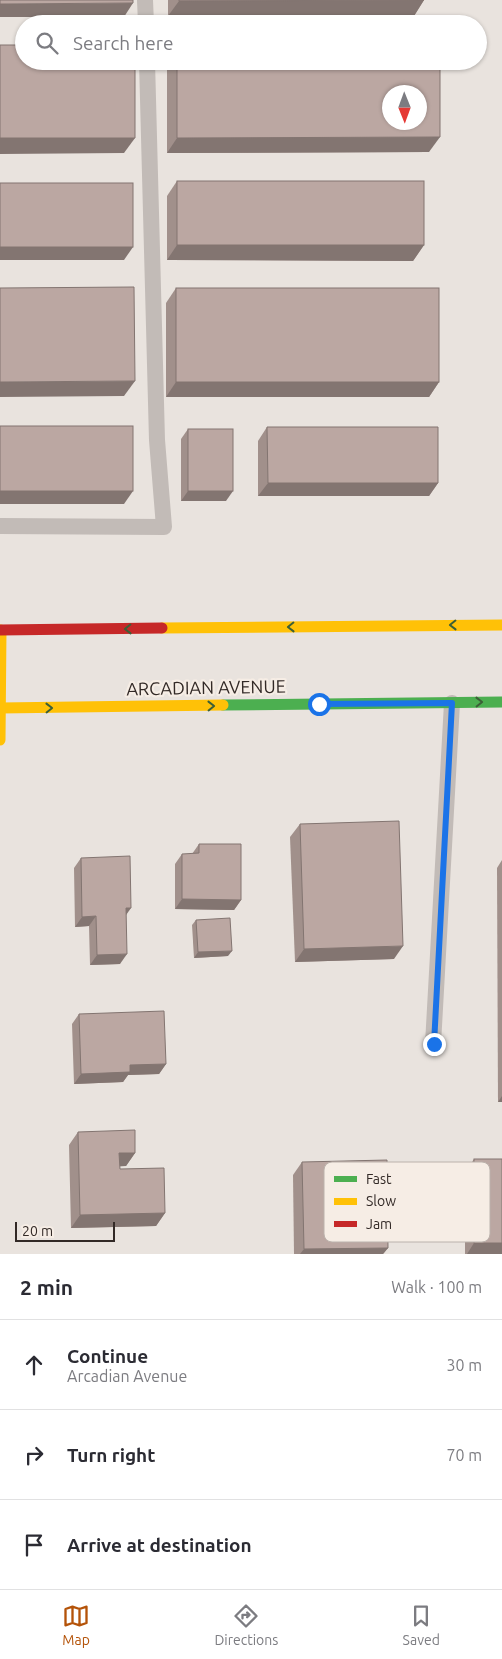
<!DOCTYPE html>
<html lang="en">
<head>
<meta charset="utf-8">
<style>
	:root { --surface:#fff; --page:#f2f2f3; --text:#2b2b33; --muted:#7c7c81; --line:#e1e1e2; --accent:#b45309 }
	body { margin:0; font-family:Ubuntu,sans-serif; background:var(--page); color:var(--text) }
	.compass { position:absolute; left:382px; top:85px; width:45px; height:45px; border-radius:50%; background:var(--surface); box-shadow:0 1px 4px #0004; rotate:179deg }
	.scale { position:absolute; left:15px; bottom:12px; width:100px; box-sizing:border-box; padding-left:5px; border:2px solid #322926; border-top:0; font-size:14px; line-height:18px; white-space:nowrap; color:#322926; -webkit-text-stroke:4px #f6ede5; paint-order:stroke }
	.stop { position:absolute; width:15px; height:15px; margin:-11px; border:4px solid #1a73e8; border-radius:50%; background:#fff }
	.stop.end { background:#1a73e8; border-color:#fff; box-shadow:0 1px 5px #0008 }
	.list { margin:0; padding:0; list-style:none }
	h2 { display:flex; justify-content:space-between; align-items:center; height:65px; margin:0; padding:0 20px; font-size:21px }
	h2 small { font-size:16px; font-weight:400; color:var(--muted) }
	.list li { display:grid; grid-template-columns:32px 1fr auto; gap:15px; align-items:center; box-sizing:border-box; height:90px; padding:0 20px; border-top:1px solid var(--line) }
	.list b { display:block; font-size:19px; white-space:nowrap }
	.list p { margin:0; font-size:16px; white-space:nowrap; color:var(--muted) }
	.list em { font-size:16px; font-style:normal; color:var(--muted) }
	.icon { flex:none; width:28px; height:28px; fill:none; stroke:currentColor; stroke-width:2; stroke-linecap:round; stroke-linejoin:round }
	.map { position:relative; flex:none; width:502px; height:1254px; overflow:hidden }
	.search { position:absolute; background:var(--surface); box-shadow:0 1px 4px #0004; left:15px; right:15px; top:15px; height:55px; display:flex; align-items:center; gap:12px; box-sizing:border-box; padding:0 18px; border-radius:28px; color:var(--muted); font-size:19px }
	.sheet { height:335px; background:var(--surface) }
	nav { display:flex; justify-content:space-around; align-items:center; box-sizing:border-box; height:70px; border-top:1px solid var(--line); background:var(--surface); font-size:14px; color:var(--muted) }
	nav a { display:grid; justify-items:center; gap:2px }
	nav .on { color:var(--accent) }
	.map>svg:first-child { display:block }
</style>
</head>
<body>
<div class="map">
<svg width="502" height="1254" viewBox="0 0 502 1254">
	<rect width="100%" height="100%" fill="#e9e3de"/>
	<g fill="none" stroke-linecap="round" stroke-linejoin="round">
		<g stroke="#c2bbb7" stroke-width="16">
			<polyline points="145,0 146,24"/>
			<polyline points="0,526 164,527 157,440 147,61"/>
			<polyline points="433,1044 452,703"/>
		</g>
		<polyline stroke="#4caf50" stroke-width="11" points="223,705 502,702"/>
		<g stroke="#ffc107" stroke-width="11">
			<polyline points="162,628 502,625"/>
			<polyline points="0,708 223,705"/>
			<polyline points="0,740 1,630"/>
		</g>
		<polyline stroke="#c62828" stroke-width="11" points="0,630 162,628"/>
	</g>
	<g fill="#a1908b">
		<polygon points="168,0 424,0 414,16 168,16"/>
		<polygon points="167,61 440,61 429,152 167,153"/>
		<polygon points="177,181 424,245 413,261 167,260 167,196"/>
		<polygon points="176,288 439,382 429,397 166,397 166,303"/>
		<polygon points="267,427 438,483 429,496 258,496 258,441"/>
		<polygon points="188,429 226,501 181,501 181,439"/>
		<polygon points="300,824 394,959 295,962 290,837"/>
		<polygon points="199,844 241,900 234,910 175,909 175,864 182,854 192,854"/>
		<polygon points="81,858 126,915 120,964 90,965 89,926 75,927 74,868"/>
		<polygon points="502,860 502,1102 498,1102 497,868"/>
		<polygon points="196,920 228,956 194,958 192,925"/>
		<polygon points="79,1014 166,1064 159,1074 128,1075 123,1082 74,1084 72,1024"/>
		<polygon points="78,1132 135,1153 126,1166 120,1166 120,1169 165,1213 156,1226 71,1228 69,1145"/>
		<polygon points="474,1159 502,1254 465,1254 465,1173"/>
		<polygon points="302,1162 388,1248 383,1254 294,1254 293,1175"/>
	</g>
	<g fill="#837571">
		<polygon points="424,0 414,16 168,16 179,1"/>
		<polygon points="133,3 124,17 0,17 0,4"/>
		<polygon points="440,137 429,152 167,153 177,138"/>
		<polygon points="0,138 135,138 124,153 0,154"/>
		<polygon points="177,245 424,245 413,261 167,260"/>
		<polygon points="0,247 133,247 124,260 0,260"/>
		<polygon points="135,381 124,396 0,397 0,382"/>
		<polygon points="176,382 439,382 429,397 166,397"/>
		<polygon points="268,483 438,483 429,496 258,496"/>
		<polygon points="0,491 133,491 124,504 0,504"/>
		<polygon points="188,491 233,491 226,501 181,501"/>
		<polygon points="182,899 241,900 234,910 175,909"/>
		<polygon points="126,908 131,908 124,918"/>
		<polygon points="96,916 89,926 75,927 82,917"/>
		<polygon points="403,946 394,959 295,962 304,949"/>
		<polygon points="232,951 228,956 194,958 198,952"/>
		<polygon points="127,954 120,964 90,965 97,955"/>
		<polygon points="166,1064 159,1074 128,1075 123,1082 74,1084 81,1074 130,1065"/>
		<polygon points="502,1096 502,1102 498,1102"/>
		<polygon points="119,1153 135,1153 126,1166 110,1167"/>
		<polygon points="165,1213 156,1226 71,1228 80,1215"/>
		<polygon points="474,1243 502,1243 502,1254 467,1254"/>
		<polygon points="388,1248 383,1254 300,1254 304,1249"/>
	</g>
	<g fill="#bba7a2" stroke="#837571" fill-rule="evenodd">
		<polygon points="0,0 133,0 133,3 0,4"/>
		<polygon points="179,0 424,0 179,1"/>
		<polygon points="0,45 24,45 24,61 135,61 135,138 0,138"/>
		<path d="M177,61H440V137L177,138ZM390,92H420V122H390Z"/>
		<rect x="177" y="181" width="247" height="64"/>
		<rect x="0" y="183" width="133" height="64"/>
		<polygon points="134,287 135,381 0,382 0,288"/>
		<rect x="176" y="288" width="263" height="94"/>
		<rect x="0" y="426" width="133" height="65"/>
		<polygon points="267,427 438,427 438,483 268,483"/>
		<rect x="188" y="429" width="45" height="62"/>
		<polygon points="399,821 403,946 304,949 300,824"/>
		<polygon points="199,844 241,844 241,900 182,899 182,854 199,853"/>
		<polygon points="130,856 131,908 126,908 127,954 97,955 96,916 82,917 81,858"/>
		<polygon points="230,918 232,951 198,952 196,920"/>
		<polygon points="164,1011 166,1064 130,1065 130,1072 81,1074 79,1014"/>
		<polygon points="135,1130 135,1153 119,1153 120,1169 164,1168 165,1213 80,1215 78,1132"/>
		<rect x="474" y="1159" width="28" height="84"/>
		<polygon points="387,1160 388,1248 304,1249 302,1162"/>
	</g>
	<defs><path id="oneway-chevron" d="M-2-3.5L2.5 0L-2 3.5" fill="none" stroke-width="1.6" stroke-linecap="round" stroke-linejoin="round" transform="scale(1.25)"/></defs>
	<g stroke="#3c5f37">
		<use href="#oneway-chevron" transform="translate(453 625) rotate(179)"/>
		<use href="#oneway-chevron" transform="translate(291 627) rotate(179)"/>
		<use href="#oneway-chevron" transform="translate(128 629) rotate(179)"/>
		<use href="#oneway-chevron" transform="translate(479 702) rotate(-1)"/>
		<use href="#oneway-chevron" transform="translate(211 706) rotate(-1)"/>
		<use href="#oneway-chevron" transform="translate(49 708) rotate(-1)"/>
	</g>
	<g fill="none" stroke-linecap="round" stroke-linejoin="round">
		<polyline stroke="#1a73e8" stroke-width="6" points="319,704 452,703 434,1044"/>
	</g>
	<g text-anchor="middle" stroke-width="4.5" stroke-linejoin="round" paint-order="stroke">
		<g font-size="18" fill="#322926" stroke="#f6ede5">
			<text transform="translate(206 688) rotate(-1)" y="6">ARCADIAN AVENUE</text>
		</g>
	</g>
	<rect x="324" y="1162" width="166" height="80" rx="8" fill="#f6ede5" stroke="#bbb2ac" stroke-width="1"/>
	<rect x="334" y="1176" width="23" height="6" fill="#4caf50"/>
	<rect x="334" y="1198" width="23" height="7" fill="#ffc107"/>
	<rect x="334" y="1221" width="23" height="6" fill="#c62828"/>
	<g font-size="14" fill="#322926">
		<text x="366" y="1184">Fast</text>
		<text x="366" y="1206">Slow</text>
		<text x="366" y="1229">Jam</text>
	</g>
</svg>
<svg class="compass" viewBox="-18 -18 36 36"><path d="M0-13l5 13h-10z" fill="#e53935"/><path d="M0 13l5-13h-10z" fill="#7c7c81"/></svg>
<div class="scale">20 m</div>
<div class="stop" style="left:319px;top:704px"></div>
<div class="stop end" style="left:434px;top:1044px"></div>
<div class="search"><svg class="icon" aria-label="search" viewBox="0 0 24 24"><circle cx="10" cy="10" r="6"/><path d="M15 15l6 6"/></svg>Search here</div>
</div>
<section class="sheet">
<h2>2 min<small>Walk · 100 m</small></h2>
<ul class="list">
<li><svg class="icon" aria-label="ahead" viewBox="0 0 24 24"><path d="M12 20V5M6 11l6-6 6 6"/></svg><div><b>Continue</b><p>Arcadian Avenue</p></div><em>30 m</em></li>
<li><svg class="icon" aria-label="right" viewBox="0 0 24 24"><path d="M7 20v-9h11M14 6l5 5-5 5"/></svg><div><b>Turn right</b></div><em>70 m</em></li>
<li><svg class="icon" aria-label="arrive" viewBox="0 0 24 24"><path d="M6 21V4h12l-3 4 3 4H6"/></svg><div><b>Arrive at destination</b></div></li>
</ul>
</section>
<nav>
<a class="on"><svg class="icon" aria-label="map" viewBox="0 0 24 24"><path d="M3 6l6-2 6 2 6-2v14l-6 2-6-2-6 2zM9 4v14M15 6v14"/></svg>Map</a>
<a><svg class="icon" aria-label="directions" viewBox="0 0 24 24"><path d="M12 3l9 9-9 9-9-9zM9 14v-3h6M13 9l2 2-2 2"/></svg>Directions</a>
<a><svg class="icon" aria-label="saved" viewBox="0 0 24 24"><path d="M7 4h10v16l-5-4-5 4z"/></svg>Saved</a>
</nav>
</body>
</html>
